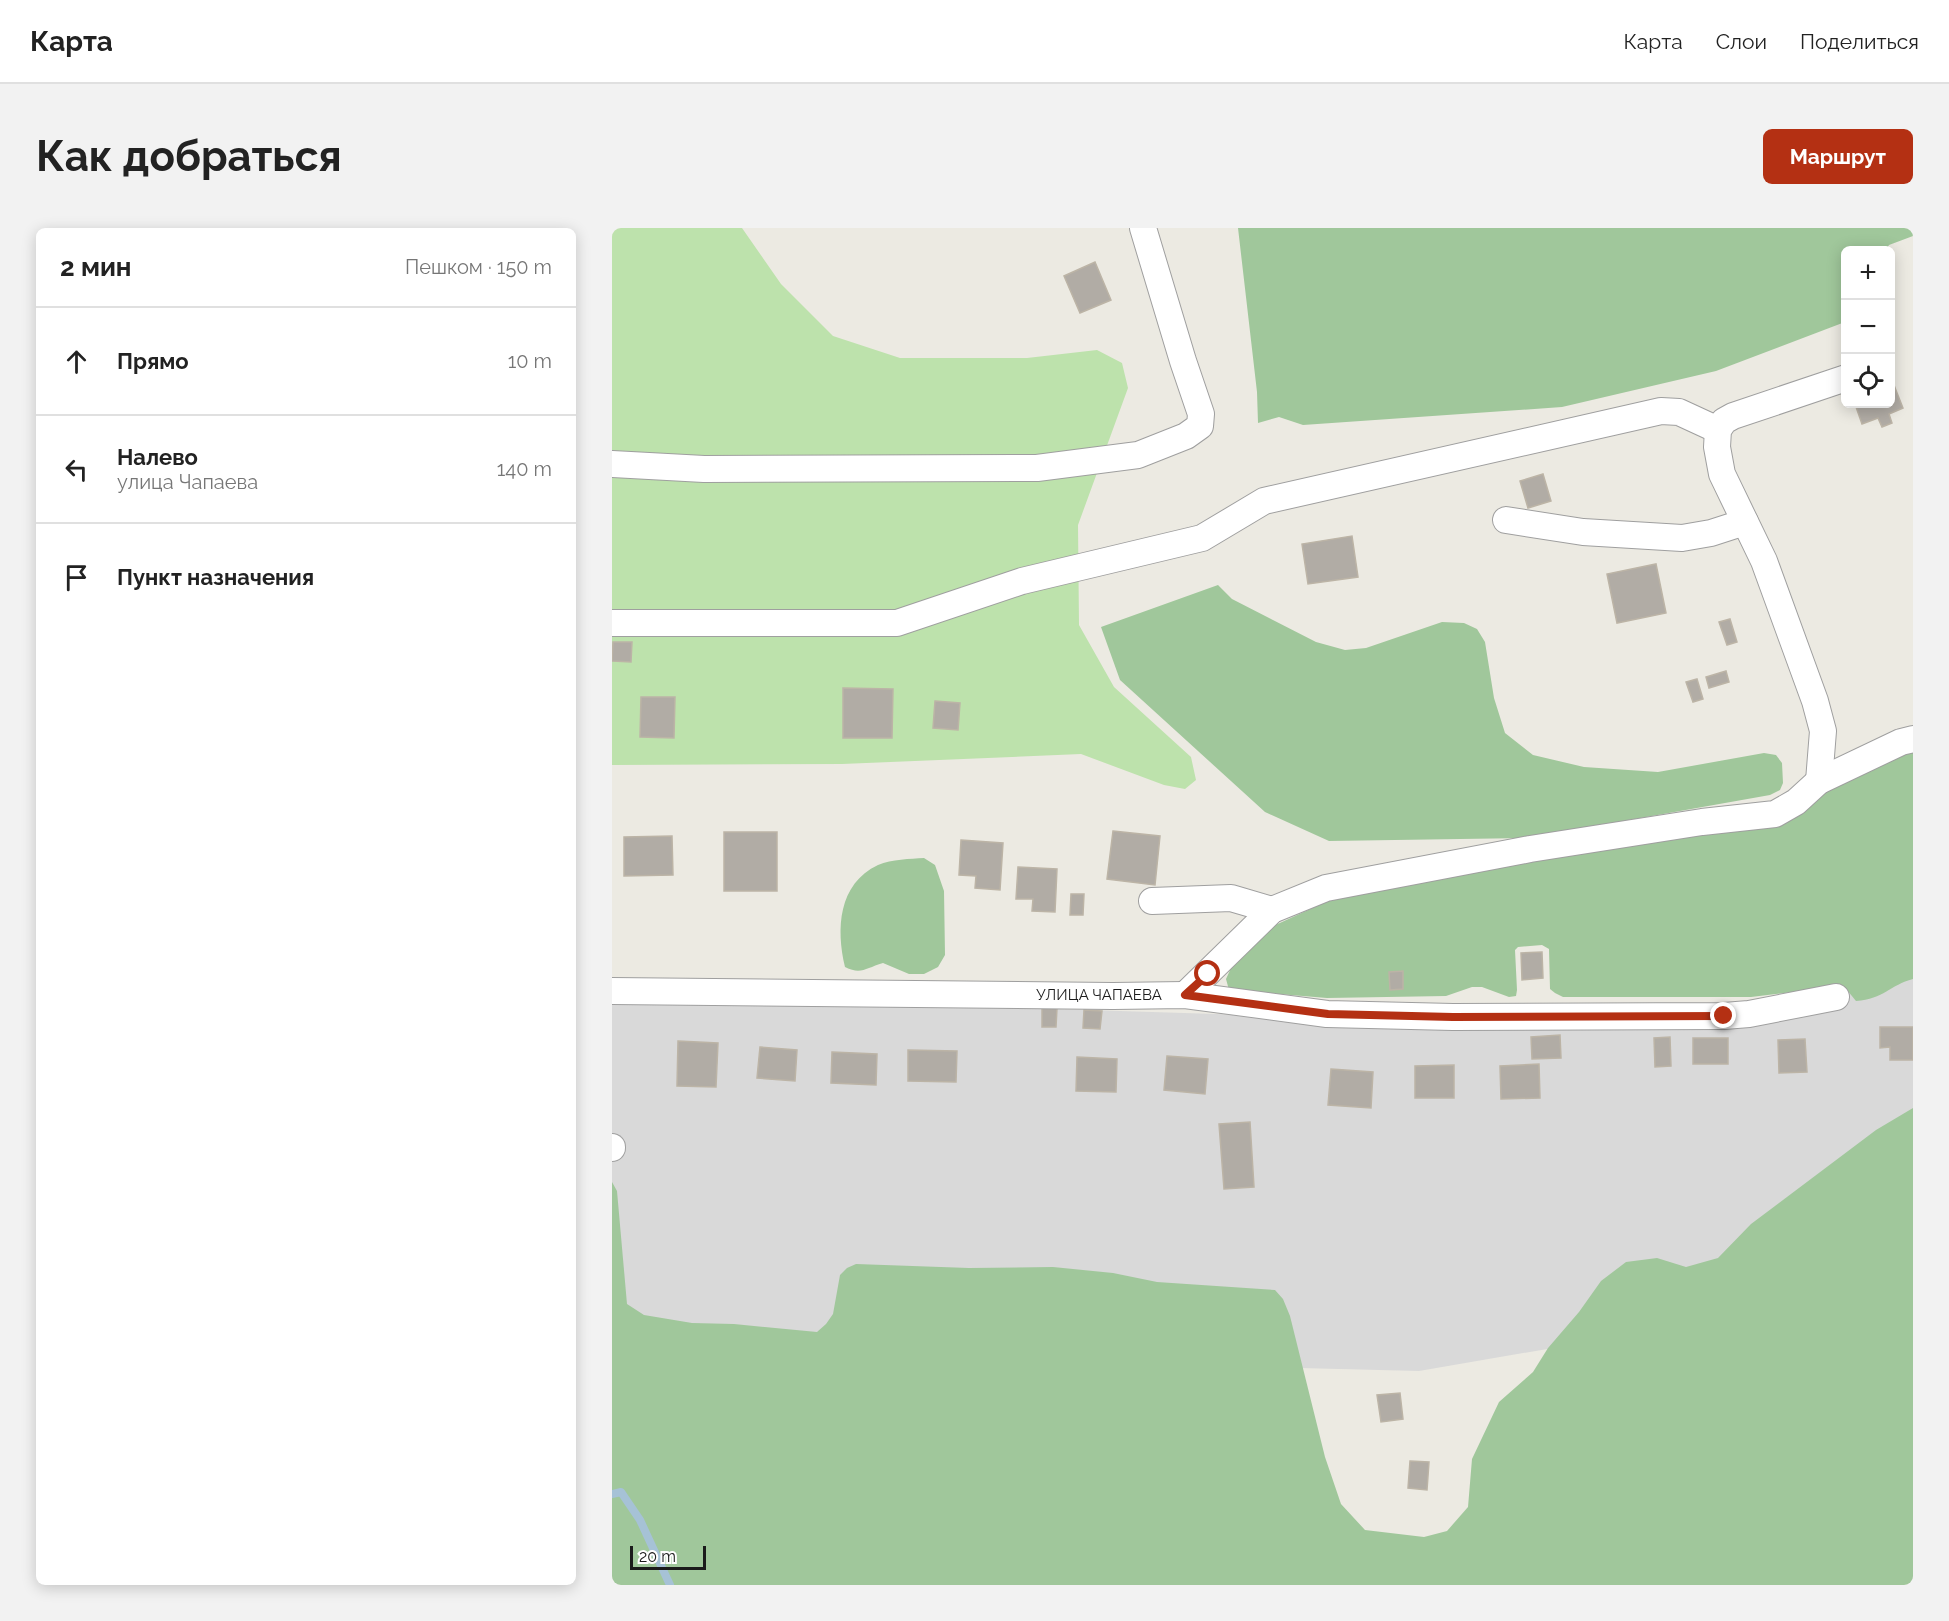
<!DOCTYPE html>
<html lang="ru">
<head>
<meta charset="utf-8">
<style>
	:root { --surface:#fff; --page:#f2f2f2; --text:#222; --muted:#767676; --line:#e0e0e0; --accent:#b43013 }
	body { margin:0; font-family:Raleway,sans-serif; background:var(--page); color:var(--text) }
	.controls { position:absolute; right:18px; top:18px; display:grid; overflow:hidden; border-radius:9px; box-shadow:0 3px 15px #0003 }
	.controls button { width:54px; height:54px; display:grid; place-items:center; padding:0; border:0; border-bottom:2px solid var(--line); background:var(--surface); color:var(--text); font:30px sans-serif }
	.scale { position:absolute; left:18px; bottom:15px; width:76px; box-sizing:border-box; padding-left:6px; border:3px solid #1b1b1b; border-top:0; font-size:16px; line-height:21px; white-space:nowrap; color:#1b1b1b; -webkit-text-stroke:4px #fff; paint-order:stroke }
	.stop { position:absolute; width:18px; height:18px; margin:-14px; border:4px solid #b43013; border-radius:50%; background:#fff }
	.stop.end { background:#b43013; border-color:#fff; box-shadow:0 2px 6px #0008 }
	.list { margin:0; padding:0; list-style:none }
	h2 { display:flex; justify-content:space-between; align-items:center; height:78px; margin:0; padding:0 24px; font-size:26px }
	h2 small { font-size:20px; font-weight:400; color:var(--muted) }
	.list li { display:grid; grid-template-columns:39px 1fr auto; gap:18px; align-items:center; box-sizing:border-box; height:108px; padding:0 24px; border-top:2px solid var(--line) }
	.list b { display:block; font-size:22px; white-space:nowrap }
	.list p { margin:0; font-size:20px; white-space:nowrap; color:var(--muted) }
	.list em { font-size:20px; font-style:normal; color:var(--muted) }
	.icon { flex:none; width:33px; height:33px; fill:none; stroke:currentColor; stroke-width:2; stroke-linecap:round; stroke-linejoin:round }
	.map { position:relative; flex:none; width:1301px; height:1357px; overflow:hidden; border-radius:9px }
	header { display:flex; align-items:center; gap:36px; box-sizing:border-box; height:84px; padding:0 30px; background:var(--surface); border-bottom:2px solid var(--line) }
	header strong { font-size:28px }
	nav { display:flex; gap:33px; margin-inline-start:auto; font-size:21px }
	.intro { display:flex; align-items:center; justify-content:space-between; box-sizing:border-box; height:144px; padding:0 36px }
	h1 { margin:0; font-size:42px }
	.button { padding:15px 27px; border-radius:9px; background:var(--accent); color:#fff; font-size:21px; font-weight:700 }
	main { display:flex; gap:36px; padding:0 36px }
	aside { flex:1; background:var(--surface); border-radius:9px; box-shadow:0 3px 15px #0003 }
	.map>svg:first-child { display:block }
</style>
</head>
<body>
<header>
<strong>Карта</strong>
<nav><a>Карта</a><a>Слои</a><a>Поделиться</a></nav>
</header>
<div class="intro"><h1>Как добраться</h1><a class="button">Маршрут</a></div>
<main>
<aside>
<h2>2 мин<small>Пешком · 150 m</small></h2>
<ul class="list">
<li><svg class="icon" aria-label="ahead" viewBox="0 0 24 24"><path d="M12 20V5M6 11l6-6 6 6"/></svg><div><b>Прямо</b></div><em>10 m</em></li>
<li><svg class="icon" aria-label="left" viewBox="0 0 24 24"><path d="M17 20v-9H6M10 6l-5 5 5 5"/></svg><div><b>Налево</b><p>улица Чапаева</p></div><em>140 m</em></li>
<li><svg class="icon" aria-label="arrive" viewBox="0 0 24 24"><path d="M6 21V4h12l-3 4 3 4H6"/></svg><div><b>Пункт назначения</b></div></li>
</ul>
</aside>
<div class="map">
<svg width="1301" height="1357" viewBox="0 0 1301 1357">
	<rect width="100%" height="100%" fill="#eceae2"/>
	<polygon fill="#d9d9d9" points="1301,737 1301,1058 807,1143 0,1123 0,767 793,792 1135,799 1229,774 1242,753"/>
	<polygon fill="#bde2ac" points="0,0 130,0 169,56 221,108 288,130 415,130 485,122 510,135 516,160 466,297 467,397 502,459 579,529 584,552 573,561 552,557 469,526 230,536 0,537"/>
	<g fill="#a0c79b">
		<polygon points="626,0 1301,0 1301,8 1277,17 1274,22 1234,22 1233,94 1104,143 950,179 691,197 667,189 646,195 645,164"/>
		<polygon points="606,357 620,371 704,414 733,422 754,420 830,394 852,395 865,401 873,414 882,470 893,505 921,527 972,539 1046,544 1152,525 1164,527 1170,535 1171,555 1168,562 1158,567 916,610 717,613 653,584 508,452 489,399"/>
		<path d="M1301,522V751C1278,757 1272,771 1244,773L1235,762L1224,759L1139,769H951L943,765L938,761L937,721L930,717L906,719L903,722L905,762L904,768L897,769L870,759H860L834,768L715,770L617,762L614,751L619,740L657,700L718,672L920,633L1163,596L1183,590L1213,561Z"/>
		<path d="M312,630L323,637L332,663L333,727L326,739L312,746H297L271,735C254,740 249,747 233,739C224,701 226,656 266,637C280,631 298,631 312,630Z"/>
		<polygon points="1301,880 1301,1357 0,1357 0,954 5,963 15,1076 32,1087 80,1095 122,1096 205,1104 214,1096 221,1086 228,1047 235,1040 244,1036 357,1040 441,1039 501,1045 545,1054 663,1062 671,1071 678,1088 713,1229 729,1276 753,1302 812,1309 835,1303 856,1279 860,1231 887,1174 921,1144 936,1120 967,1084 989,1053 1014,1034 1045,1030 1074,1039 1106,1030 1139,996 1264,902"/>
	</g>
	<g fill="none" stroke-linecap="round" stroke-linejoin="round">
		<polyline stroke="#a6c2d6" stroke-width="8" points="0,1266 9,1264 28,1292 58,1357"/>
	</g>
	<g fill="#b1aca5" stroke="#bcb4a6" stroke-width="1.5">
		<polygon points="483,34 499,72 468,85 452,48"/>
		<polygon points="1278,147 1291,180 1277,186 1280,195 1270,199 1266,190 1250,196 1243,176 1278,176"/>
		<polygon points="931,246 939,273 916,280 908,253"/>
		<polygon points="740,308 746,349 696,356 690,316"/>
		<polygon points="1044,336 1054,385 1005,395 995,346"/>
		<polygon points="1118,391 1125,414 1115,417 1107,394"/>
		<polygon points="1,414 20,414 19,434 0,433"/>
		<polygon points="1114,443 1117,454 1097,460 1094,449"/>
		<polygon points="1085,451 1091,471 1081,474 1074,454"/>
		<polygon points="231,460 281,461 280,510 231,510"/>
		<polygon points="29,469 63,469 62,510 28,509"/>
		<polygon points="323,473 348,475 346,502 321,500"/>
		<polygon points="501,603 548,608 543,657 495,651"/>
		<rect x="112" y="604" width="53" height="59"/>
		<polygon points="60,608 61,647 12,648 12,609"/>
		<polygon points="349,612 391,615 388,662 363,660 364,648 347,647"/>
		<polygon points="406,639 445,641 443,684 420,683 421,671 404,671"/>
		<polygon points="459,666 472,666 471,687 458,687"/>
		<polygon points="930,724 931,750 910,752 909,725"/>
		<polygon points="791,743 791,761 778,762 777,744"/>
		<polygon points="430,779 445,780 444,799 430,799"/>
		<polygon points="472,782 490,783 488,801 471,800"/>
		<polygon points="1268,799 1301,799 1301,832 1278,832 1278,819 1268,820"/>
		<polygon points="948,807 949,830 920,831 919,809"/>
		<polygon points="1058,809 1059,838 1043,839 1042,810"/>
		<rect x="1081" y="810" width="35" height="26"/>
		<polygon points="1193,811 1195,844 1167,845 1166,812"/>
		<polygon points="66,813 106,815 104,859 65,858"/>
		<polygon points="148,819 185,822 183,853 145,850"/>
		<polygon points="296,822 345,823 344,854 296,853"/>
		<polygon points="220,824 265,826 264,857 219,855"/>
		<polygon points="555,828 596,831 593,866 552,862"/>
		<polygon points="465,829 505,831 504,864 464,863"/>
		<polygon points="927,836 928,870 889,871 888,838"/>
		<polygon points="842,837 842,870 803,870 803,838"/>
		<polygon points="719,841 761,844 759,880 716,877"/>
		<polygon points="638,894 642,959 612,961 607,896"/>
		<polygon points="788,1165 791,1191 769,1194 765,1167"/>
		<polygon points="798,1233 817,1234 815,1262 796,1260"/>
	</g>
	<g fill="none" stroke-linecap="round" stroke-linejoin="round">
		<defs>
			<g id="minor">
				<polyline points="0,236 92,241 425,240 526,227 574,208 588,198 589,186 571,133 531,0"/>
				<polyline points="894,292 971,304 1070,310 1099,305 1133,294"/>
				<polyline points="0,395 285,395 410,353 590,310 652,273 1049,183 1067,184 1106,202"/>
				<polyline points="1207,553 1211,503 1203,473 1152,333 1110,246 1105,219 1106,202 1112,193 1121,188 1234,150"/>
				<polyline points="540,673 619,670 660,682"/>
				<polyline points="0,763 501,768 573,767 715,786 841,789 1112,788 1137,786 1224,769"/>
				<polyline points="573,767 660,682 714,660 918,621 1090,594 1163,586 1184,574 1207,553 1289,514 1301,511"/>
				<polyline points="0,919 0,920"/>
			</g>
		</defs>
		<use href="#minor" stroke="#9f9f9f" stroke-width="28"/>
		<use href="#minor" stroke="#fff" stroke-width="26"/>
	</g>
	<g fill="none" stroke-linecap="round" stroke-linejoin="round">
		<polyline stroke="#b43013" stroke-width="8" points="596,746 573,767 716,786 841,789 1112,788"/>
	</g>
	<g text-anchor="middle" stroke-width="6" stroke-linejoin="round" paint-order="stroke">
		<g font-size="15" fill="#1b1b1b" stroke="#fff">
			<text x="487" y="772">УЛИЦА ЧАПАЕВА</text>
		</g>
	</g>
</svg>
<div class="controls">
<button>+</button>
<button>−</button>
<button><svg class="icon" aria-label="locate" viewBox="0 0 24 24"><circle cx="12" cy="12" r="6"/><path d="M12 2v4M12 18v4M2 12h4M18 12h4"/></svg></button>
</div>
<div class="scale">20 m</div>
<div class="stop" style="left:596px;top:746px"></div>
<div class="stop end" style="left:1112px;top:788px"></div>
</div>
</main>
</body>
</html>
